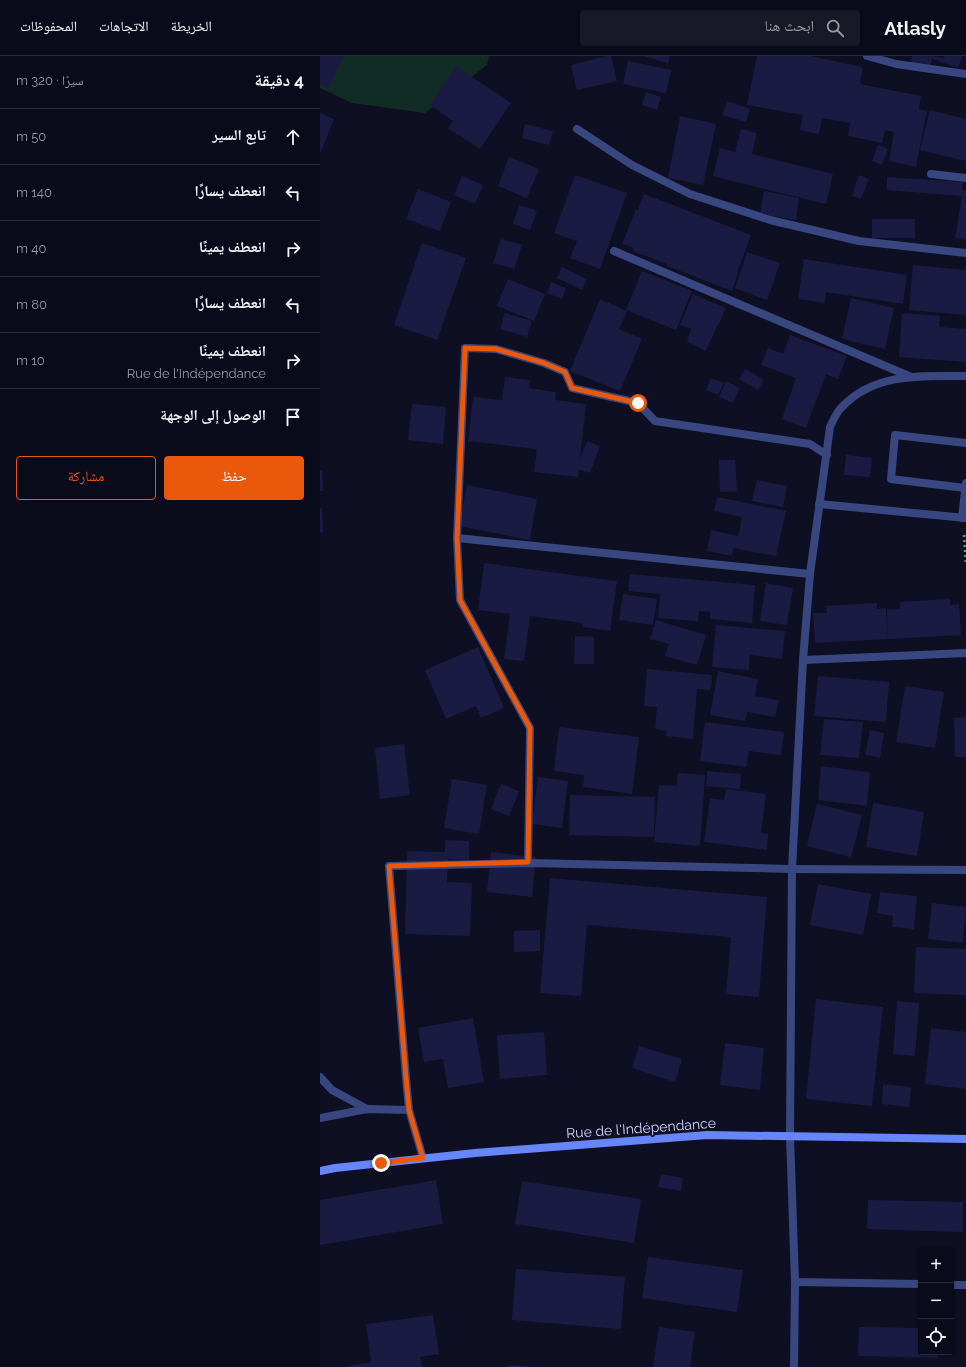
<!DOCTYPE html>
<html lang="ar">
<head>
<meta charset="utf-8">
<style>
	:root { --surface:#0a0b1a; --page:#181927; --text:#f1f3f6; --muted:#999ba2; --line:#2a2b39; --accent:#ea580c }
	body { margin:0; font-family:Raleway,"Noto Naskh Arabic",sans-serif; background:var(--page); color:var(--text); direction:rtl }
	.controls { position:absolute; right:12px; bottom:12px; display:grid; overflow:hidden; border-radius:4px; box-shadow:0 1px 3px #0004 }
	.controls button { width:36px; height:36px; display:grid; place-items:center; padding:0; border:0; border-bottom:1px solid var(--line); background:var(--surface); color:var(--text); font:20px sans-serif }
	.stop { position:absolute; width:12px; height:12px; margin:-9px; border:3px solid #ea580c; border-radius:50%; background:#fff }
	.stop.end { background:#ea580c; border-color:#fff; box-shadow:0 1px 4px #0008 }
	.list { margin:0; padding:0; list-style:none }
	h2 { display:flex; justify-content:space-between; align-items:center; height:52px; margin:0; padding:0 16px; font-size:17px }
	h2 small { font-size:13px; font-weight:400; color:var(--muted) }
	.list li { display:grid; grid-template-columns:26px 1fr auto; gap:12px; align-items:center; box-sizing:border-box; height:56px; padding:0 16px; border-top:1px solid var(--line) }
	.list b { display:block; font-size:15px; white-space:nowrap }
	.list p { margin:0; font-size:13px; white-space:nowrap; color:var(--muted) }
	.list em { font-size:13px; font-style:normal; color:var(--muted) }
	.actions { display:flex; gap:8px; padding:12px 16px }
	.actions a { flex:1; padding:9px 0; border:1px solid var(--accent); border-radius:4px; text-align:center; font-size:14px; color:var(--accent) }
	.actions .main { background:var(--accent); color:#fff }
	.icon { flex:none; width:22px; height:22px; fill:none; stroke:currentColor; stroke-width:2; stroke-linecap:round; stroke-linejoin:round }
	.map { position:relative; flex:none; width:646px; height:1311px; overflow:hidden; direction:ltr }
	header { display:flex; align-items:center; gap:24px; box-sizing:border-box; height:56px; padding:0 20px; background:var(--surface); border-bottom:1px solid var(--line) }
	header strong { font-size:19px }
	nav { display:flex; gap:22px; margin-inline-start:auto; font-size:14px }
	.search { width:280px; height:36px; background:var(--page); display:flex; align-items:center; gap:10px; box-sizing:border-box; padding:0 14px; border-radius:4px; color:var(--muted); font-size:15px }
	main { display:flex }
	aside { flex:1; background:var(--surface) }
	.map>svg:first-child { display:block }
</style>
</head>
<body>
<header>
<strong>Atlasly</strong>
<div class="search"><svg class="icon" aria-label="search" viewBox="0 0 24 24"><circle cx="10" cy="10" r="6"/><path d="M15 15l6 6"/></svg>ابحث هنا</div>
<nav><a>الخريطة</a><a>الاتجاهات</a><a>المحفوظات</a></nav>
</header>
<main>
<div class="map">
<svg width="646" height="1311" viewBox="0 0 646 1311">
	<rect width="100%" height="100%" fill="#0e0f22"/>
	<polygon fill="#112c25" points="0,0 169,0 167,9 105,57 32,47 0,32"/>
	<g fill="#1a1b43">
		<polygon points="0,0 23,0 9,32 0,28"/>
		<polygon points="287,0 291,0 297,25 257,34 251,9"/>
		<polygon points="324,0 350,0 348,7"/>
		<polygon points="437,0 490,0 543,11 540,28 601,40 599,53 607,55 596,111 569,105 574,76 565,74 562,87 528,80 530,67 502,62 499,78 480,74 483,59 427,49"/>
		<polygon points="592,0 613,0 610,11 591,6"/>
		<polygon points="613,0 624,2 624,0 642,0 638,12 613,3"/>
		<polygon points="308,5 351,14 346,37 303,28"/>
		<polygon points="136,10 191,47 160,93 128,72 133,65 110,49"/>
		<polygon points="326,36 341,41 337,54 322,49"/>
		<polygon points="407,45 430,53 426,66 402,59"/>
		<polygon points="610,54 646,63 646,105 600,94"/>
		<polygon points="0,57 14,63 0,98"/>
		<polygon points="360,60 396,68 383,129 348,122"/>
		<polygon points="205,68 233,75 229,89 202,82"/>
		<polygon points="421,73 437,77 432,98 513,118 506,148 393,120 400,92 415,96"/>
		<polygon points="558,89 568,93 562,109 552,105"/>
		<polygon points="189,101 219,113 207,142 178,130"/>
		<polygon points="255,119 307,137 280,213 250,202 257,185 234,177"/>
		<polygon points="539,119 549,123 541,143 532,140"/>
		<polygon points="142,120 163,129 155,148 134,139"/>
		<polygon points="567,121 643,126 642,134 646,135 646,184 635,182 642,140 567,134"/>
		<polygon points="98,133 131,146 120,175 86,163"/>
		<polygon points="444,135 479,142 476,164 440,158"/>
		<polygon points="324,138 431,179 417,217 418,217 412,235 347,210 347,208 313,195 314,192 302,188 316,153 318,154"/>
		<polygon points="199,149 217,155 210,174 193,168"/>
		<rect x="552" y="163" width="43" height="19"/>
		<polygon points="181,183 202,189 194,213 173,207"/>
		<polygon points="102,187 146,202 117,284 74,269"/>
		<polygon points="427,196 460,207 447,244 415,232"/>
		<polygon points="484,203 587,219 583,248 506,236 505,247 478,243"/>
		<polygon points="593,209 646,214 646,259 589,254"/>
		<polygon points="242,211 267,223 262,234 237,222"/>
		<polygon points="322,215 372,235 356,274 306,254"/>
		<polygon points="188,223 225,238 214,265 177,250"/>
		<polygon points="231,226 246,232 242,243 227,237"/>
		<polygon points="373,238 406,252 399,268 398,268 386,295 367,286 371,273 360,269"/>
		<polygon points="531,242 574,252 565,293 522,283"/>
		<polygon points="280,243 307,255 299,273 322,283 300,335 250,315"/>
		<polygon points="185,257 212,265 207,281 180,273"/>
		<polygon points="582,257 620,260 619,271 646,273 646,306 579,301"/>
		<polygon points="470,279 527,300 518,323 506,318 486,372 462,363 476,322 441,309 448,292 463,298"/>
		<polygon points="425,313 444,324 438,334 419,323"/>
		<polygon points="185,321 210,324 209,332 236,336 235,344 266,348 260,403 267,385 280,390 270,417 259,413 258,421 214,416 217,393 148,385 153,341 182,344"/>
		<polygon points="391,322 404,327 398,339 386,334"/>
		<polygon points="406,325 420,332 413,347 399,341"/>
		<polygon points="92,348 126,351 123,388 88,384"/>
		<polygon points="526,399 552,402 550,421 524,419"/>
		<polygon points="399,404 415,404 417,435 400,436"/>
		<polygon points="0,415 2,415 3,435 0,435"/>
		<polygon points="437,424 467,430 463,451 432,445"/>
		<polygon points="147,429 217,443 210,484 139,470"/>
		<polygon points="397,441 466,455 456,500 413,492 412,500 387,495 391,474 418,480 422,461 394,455"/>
		<polygon points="0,452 2,452 3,476 0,477"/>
		<polygon points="164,507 297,525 290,575 263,571 263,567 210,560 204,605 184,603 190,558 158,554"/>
		<polygon points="310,518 435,529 432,567 390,563 390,556 379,555 378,565 338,562 340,538 308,535"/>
		<polygon points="446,527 473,532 467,569 440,565"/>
		<polygon points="303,538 337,543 333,569 299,564"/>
		<polygon points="630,543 630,549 639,548 641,579 568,583 567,554 580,553 580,546"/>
		<polygon points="557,547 557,553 566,552 568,583 495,587 493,557 507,557 506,550"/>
		<polygon points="336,564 386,579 377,609 345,600 349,588 330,583"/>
		<polygon points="396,569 465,575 462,603 430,599 429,614 392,611"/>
		<polygon points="255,580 274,581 274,608 254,608"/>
		<polygon points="158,591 184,652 161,662 156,650 126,663 105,614"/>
		<polygon points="327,613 392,619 391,634 377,633 373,683 346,680 347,675 335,673 337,651 324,650"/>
		<polygon points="398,615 438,623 435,640 459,644 455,661 427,656 425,665 390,659"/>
		<polygon points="498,620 569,626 566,666 494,660"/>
		<polygon points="585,630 624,636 615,692 576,686"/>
		<polygon points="646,661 646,701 635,701 634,662"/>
		<polygon points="504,663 543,666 539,702 500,699"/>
		<polygon points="385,666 464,676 461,699 429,695 426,711 380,705"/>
		<polygon points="239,671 319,681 312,738 263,731 264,719 234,715"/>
		<polygon points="550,674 564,677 560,702 545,699"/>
		<polygon points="84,688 90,739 60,743 55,692"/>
		<polygon points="501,710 550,716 547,750 498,744"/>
		<polygon points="387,715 421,718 420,733 386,730"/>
		<polygon points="358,717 385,719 380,790 334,786 339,729 357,730"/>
		<polygon points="218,721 248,725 242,772 212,768"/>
		<polygon points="132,723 167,729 159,778 124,772"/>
		<polygon points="181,728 199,735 189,760 171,753"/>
		<polygon points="406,733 446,738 441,777 448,778 447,794 384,786 390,742 404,744"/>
		<polygon points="250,739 335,741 334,781 249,779"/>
		<polygon points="553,747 604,756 597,800 546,791"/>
		<polygon points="497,748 542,759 531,801 487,790"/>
		<polygon points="125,784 149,785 149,804 128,803 127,826 152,827 150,880 85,878 87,795 125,796"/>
		<polygon points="171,796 216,801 212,841 167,836"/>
		<polygon points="230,822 447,841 439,941 406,938 411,881 267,869 261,940 220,937"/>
		<polygon points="498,828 551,838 543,879 490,869"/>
		<polygon points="560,836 597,840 594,873 572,871 573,860 557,857"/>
		<polygon points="612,847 646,851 643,887 608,883"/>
		<polygon points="220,874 220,895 194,896 194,875"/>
		<polygon points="596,891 646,893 646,939 594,937"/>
		<polygon points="496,943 563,951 552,1050 486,1043"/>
		<polygon points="577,945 599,947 595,1000 573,998"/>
		<polygon points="153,962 164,1026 128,1032 123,1003 104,1006 98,972"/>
		<polygon points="611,972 646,976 646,1033 605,1028"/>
		<polygon points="224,976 227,1019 180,1023 177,979"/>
		<polygon points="405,987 444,992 440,1034 400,1029"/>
		<polygon points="319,990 362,1003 355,1026 312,1012"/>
		<polygon points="563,1028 591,1031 589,1051 562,1048"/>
		<polygon points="341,1118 363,1122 361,1135 338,1131"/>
		<polygon points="116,1124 123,1168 0,1189 0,1144"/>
		<polygon points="202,1125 321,1143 314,1187 195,1168"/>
		<polygon points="548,1144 643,1146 643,1176 547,1173"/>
		<polygon points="328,1201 423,1214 417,1256 322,1242"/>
		<polygon points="196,1213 305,1221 301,1273 192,1264"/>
		<polygon points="113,1259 119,1298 100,1301 102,1311 29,1311 28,1310 51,1306 46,1268"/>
		<polygon points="339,1271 375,1276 370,1311 333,1311"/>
		<polygon points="539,1271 601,1272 601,1296 618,1296 618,1302 538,1300"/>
		<polygon points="189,1309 207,1310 207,1311 189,1311"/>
	</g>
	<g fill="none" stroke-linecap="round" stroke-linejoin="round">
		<polyline stroke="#2fb38d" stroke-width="2.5" stroke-dasharray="2 3" stroke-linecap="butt" points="644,479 646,509"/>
		<g stroke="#394781" stroke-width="8">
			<polyline points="547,0 576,8 646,18"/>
			<polyline points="257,73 312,109 370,138 450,164 539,185 646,197"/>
			<polyline points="611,118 646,122"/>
			<polyline points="294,195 589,320"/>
			<polyline points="645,432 571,423 575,379 646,387"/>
			<polyline points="499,448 646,462"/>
			<polyline points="642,462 646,427"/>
			<polyline points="137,482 490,518"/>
			<polyline points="483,604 646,597"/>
			<polyline points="208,807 210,672 140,544 137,482 145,292 176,293 224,307 245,316 252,332 318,347 335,365 490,388 507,399"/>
			<polyline points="0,1021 12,1034 47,1053"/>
			<polyline points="0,1062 47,1053 89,1054"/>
			<polyline points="103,1102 89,1054 86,1022 69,810 208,807 472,813 646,814"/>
			<polyline points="475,1226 601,1228"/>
			<polyline points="631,1229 646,1229"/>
			<path d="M474,1311L475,1226L470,1080L472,813L483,604L490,518L510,371C513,365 516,357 521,352C554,316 602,320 646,320"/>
		</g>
		<polyline stroke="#6786fe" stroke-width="8" points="0,1115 15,1112 155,1097 387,1079 646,1083"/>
	</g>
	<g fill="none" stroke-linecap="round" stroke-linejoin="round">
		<polyline stroke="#ea580c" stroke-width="5" points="61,1107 103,1102 89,1054 86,1022 69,810 208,806 210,672 140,544 137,482 145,292 176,293 224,307 245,316 252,332 318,347"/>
	</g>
	<g text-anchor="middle" stroke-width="3.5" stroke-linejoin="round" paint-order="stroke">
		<g font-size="14" fill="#cfd5ff" stroke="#0e0f22">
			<text transform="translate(321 1072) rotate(-4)" y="5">Rue de l'Indépendance</text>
		</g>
	</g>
</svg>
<div class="controls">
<button>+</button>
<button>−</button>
<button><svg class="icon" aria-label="locate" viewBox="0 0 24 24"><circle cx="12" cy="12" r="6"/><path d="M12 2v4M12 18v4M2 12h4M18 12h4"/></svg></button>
</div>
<div class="stop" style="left:318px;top:347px"></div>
<div class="stop end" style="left:61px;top:1107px"></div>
</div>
<aside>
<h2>4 دقيقة<small>سيرًا · 320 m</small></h2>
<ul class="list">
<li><svg class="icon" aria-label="ahead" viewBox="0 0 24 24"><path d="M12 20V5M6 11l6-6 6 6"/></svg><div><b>تابع السير</b></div><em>50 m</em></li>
<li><svg class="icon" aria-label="left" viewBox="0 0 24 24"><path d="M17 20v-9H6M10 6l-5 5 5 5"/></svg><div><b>انعطف يسارًا</b></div><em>140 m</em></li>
<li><svg class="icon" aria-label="right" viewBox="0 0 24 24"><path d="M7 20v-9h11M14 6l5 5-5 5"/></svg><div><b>انعطف يمينًا</b></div><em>40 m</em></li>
<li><svg class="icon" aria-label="left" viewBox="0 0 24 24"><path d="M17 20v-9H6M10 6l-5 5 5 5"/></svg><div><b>انعطف يسارًا</b></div><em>80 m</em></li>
<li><svg class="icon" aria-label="right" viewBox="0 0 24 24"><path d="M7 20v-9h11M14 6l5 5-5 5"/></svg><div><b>انعطف يمينًا</b><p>Rue de l'Indépendance</p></div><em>10 m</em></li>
<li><svg class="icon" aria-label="arrive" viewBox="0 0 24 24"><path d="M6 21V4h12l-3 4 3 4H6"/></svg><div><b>الوصول إلى الوجهة</b></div></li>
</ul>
<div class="actions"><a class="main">حفظ</a><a>مشاركة</a></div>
</aside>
</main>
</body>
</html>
